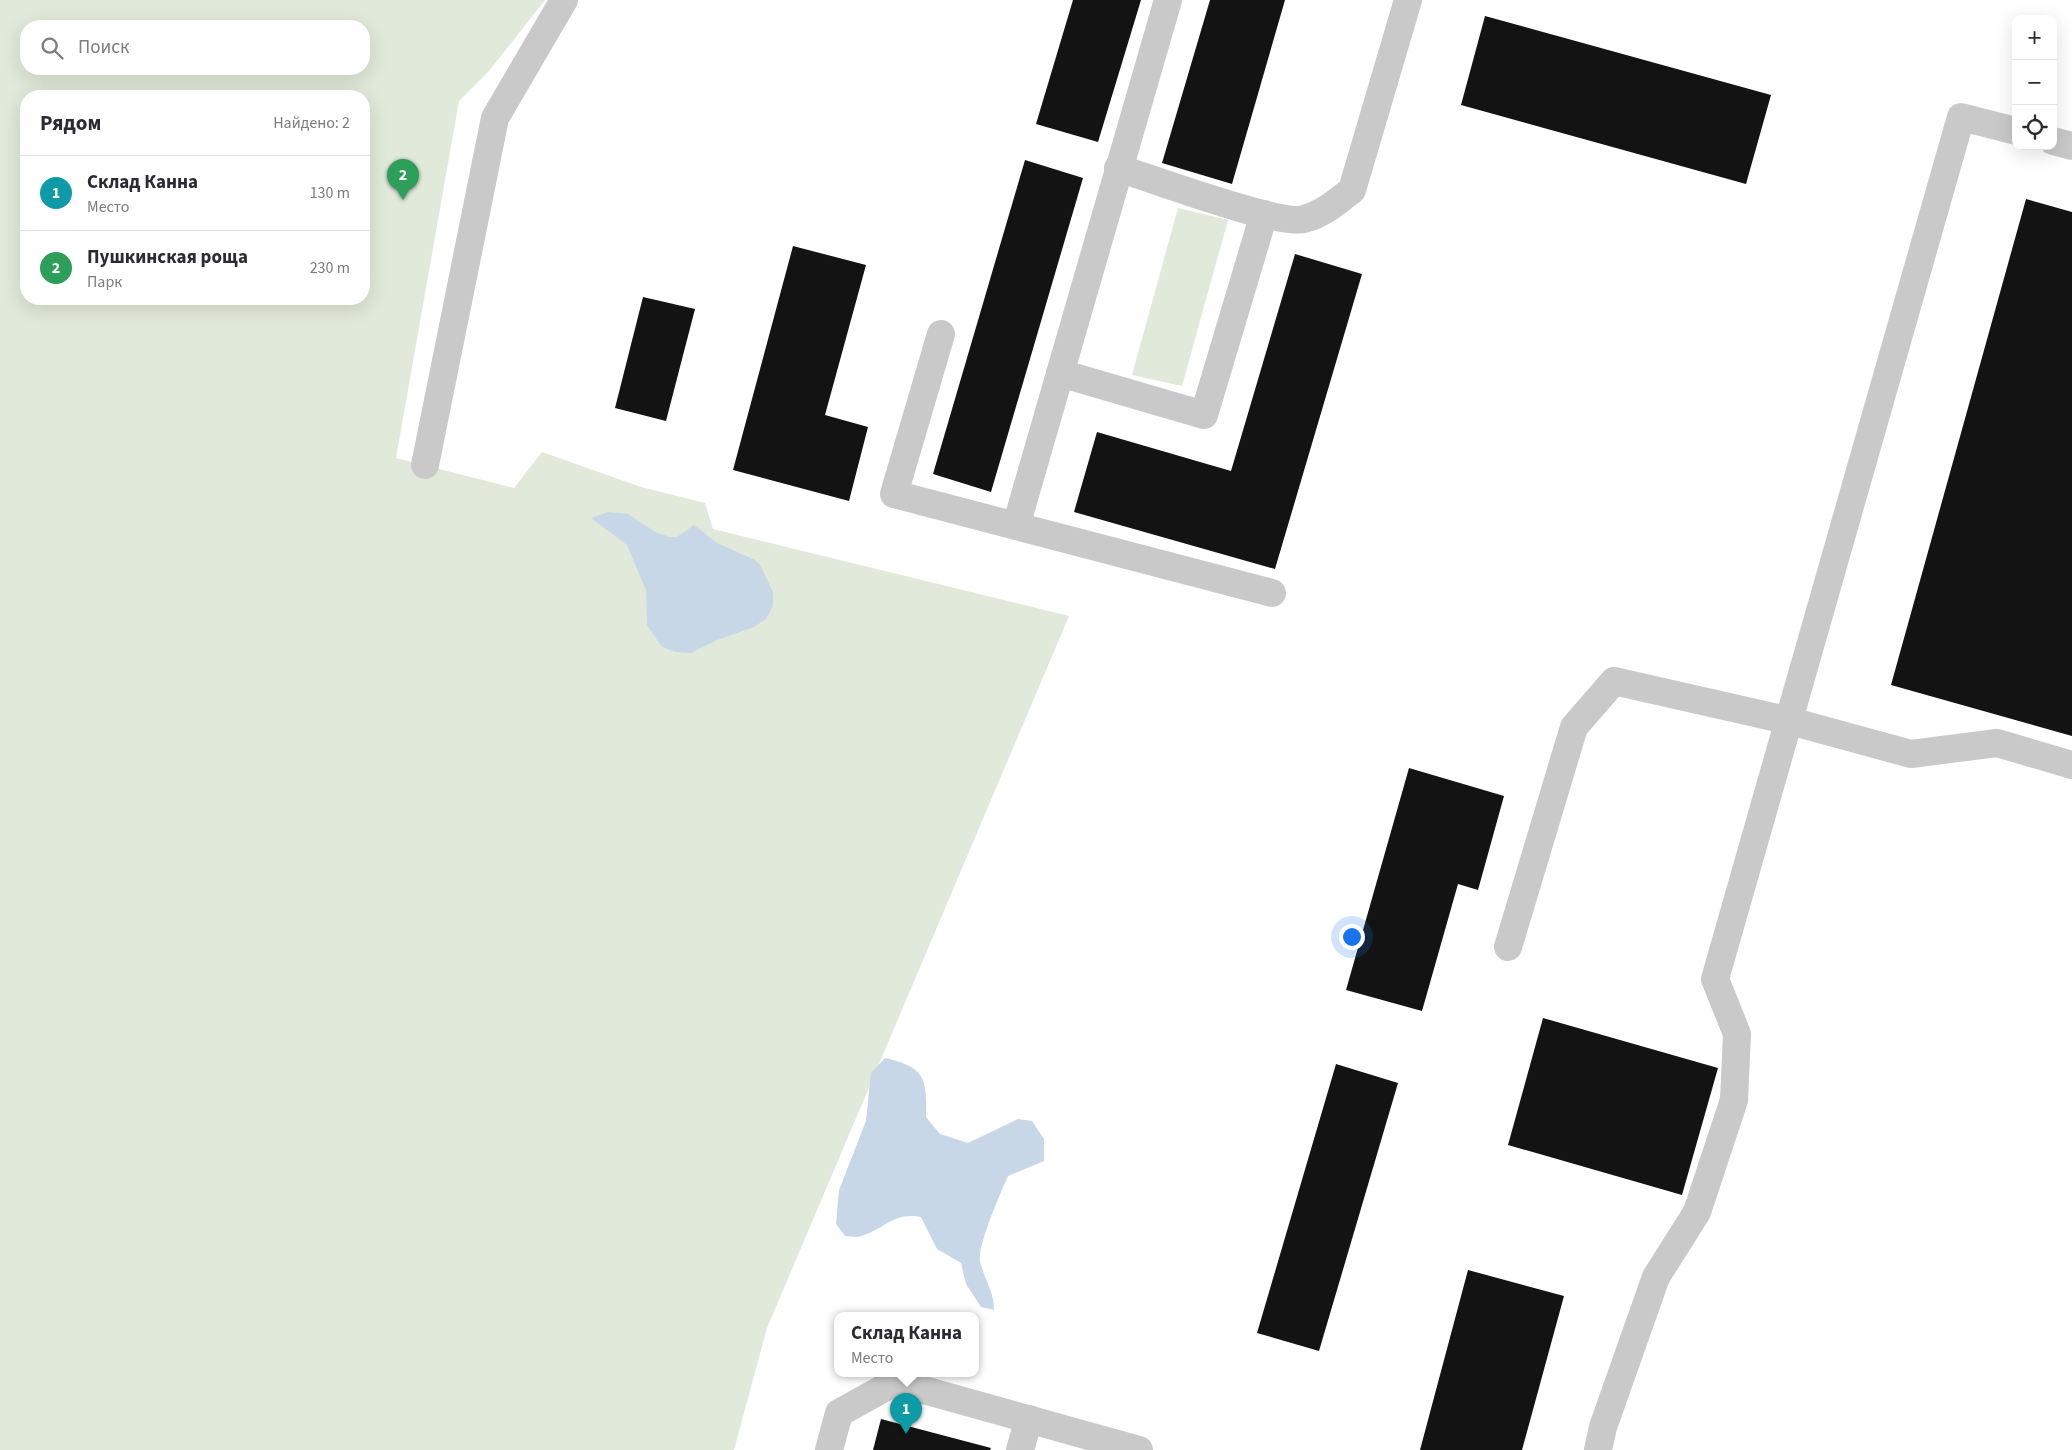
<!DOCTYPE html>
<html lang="ru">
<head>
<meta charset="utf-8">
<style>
	:root { --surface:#fff; --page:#f7f7f7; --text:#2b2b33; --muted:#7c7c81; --line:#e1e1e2; --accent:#db4037 }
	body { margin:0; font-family:"Source Sans 3",sans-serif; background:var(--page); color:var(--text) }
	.controls { position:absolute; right:15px; top:15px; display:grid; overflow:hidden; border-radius:10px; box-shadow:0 5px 20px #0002 }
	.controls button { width:45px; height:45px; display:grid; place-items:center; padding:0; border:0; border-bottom:1px solid var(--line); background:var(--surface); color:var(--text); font:25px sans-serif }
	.you { position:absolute; left:1351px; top:936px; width:18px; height:18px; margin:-12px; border:4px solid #fff; border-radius:50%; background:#1a73e8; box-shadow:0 0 0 8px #1a73e833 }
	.badge { display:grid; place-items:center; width:32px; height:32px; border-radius:50%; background:var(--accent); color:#fff; font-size:16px; font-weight:700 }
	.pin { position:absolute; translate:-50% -41px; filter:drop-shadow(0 1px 2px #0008) }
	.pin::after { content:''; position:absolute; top:26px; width:18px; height:15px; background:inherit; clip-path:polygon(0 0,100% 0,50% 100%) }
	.popup { position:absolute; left:834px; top:1312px; width:145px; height:65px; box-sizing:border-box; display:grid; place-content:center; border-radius:10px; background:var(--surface); filter:drop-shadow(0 1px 4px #0005); font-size:16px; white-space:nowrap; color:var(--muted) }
	.popup b { font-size:19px; color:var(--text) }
	.popup::after { content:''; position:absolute; left:50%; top:100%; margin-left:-10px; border:10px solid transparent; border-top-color:var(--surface) }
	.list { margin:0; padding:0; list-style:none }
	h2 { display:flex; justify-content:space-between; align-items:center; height:65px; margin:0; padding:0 20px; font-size:21px }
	h2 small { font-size:16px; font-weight:400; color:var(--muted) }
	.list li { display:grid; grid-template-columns:32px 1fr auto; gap:15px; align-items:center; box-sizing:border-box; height:75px; padding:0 20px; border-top:1px solid var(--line) }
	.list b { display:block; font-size:19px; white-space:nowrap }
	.list p { margin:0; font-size:16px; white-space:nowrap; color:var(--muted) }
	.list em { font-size:16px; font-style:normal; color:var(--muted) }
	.icon { flex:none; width:28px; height:28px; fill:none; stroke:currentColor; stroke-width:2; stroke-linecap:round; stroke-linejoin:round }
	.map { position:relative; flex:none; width:2072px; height:1450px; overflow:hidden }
	.search { position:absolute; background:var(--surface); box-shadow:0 5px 20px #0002; left:20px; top:20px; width:350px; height:55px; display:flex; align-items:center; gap:12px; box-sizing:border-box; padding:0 18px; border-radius:20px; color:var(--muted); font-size:19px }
	.panel { position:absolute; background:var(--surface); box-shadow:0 5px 20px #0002; left:20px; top:90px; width:350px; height:215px; border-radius:20px }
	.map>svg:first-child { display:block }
</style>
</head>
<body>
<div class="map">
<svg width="2072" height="1450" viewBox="0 0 2072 1450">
	<rect width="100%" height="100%" fill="#fff"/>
	<g fill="#e0e9da" fill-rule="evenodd">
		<path d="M0,0H545L489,71L459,101L396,458L514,488L542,452L641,487L705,503L713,529L1069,616L767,1328L734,1450H0ZM26,26H364V69H26ZM26,96H364V299H26Z"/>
		<polygon points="1178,208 1228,220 1182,386 1132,375"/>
	</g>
	<g fill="#c7d7e8">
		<polygon points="608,512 628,514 657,533 670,537 677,537 694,525 717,543 755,560 760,565 773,592 773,606 766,619 754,627 717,640 691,653 676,652 662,647 647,625 646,590 627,545 591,518"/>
		<path d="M885,1058C925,1067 927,1078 926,1117L940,1134L968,1143L1018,1119L1032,1121L1044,1139V1161L1008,1176C1001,1192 977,1246 980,1261C984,1279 994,1291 994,1310L981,1307L966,1284L961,1263L937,1249L921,1217C892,1212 886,1229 861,1236C857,1238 850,1236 845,1236L836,1224L839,1190L866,1121L871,1073Z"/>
	</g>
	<g fill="#131313">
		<polygon points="1073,0 1141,0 1098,142 1036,124"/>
		<polygon points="1210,0 1285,0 1232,184 1162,163"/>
		<polygon points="1485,16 1771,95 1746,184 1461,105"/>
		<polygon points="1025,160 1083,178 991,492 933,474"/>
		<polygon points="2026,199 2072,212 2072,736 1891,685"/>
		<polygon points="793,246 866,265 825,415 868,427 849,501 733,470"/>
		<polygon points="1295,254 1362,274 1275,569 1074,512 1097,432 1231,471"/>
		<polygon points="643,297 695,309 666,421 615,408"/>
		<polygon points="1409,768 1504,796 1478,890 1458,884 1422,1011 1346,990"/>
		<polygon points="1543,1018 1718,1068 1682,1195 1508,1145"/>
		<polygon points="1336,1064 1398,1083 1319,1351 1257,1333"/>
		<polygon points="1468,1270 1564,1296 1522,1450 1420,1450"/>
		<polygon points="881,1419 991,1448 990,1450 873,1450"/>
	</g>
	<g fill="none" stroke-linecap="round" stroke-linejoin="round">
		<g stroke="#c9c9c9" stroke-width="28">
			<polyline points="2053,141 2072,146"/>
			<path d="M1118,168C1150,178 1278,226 1304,219C1323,214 1337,202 1352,190L1408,0"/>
			<polyline points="941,334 894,494 1016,526 1168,0"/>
			<polyline points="1060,373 1204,415 1264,214"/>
			<polyline points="425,465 495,118 564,0"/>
			<polyline points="1016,526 1272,593"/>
			<polyline points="1508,947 1574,727 1614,681 1790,721 1911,754 1997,743 2072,765"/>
			<polyline points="829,1450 839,1413 895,1382 1139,1450"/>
			<polyline points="1020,1450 1029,1419"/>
			<polyline points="1598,1450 1603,1427 1656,1277 1697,1212 1734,1100 1737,1034 1715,979 1961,117 2016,131"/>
		</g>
	</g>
</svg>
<div class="controls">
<button>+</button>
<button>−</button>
<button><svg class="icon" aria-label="locate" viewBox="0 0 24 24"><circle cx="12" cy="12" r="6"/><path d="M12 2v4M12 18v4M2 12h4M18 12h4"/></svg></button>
</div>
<div class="you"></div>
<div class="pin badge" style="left:906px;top:1434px;background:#0f9aa8">1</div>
<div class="popup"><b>Склад Канна</b>Место</div>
<div class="pin badge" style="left:403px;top:200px;background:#2e9e5b">2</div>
<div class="search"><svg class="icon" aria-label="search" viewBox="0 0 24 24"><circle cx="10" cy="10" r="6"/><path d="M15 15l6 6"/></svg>Поиск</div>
<section class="panel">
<h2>Рядом<small>Найдено: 2</small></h2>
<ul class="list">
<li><span class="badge" style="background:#0f9aa8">1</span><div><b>Склад Канна</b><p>Место</p></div><em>130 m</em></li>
<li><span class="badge" style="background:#2e9e5b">2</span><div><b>Пушкинская роща</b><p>Парк</p></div><em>230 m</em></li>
</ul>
</section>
</div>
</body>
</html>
